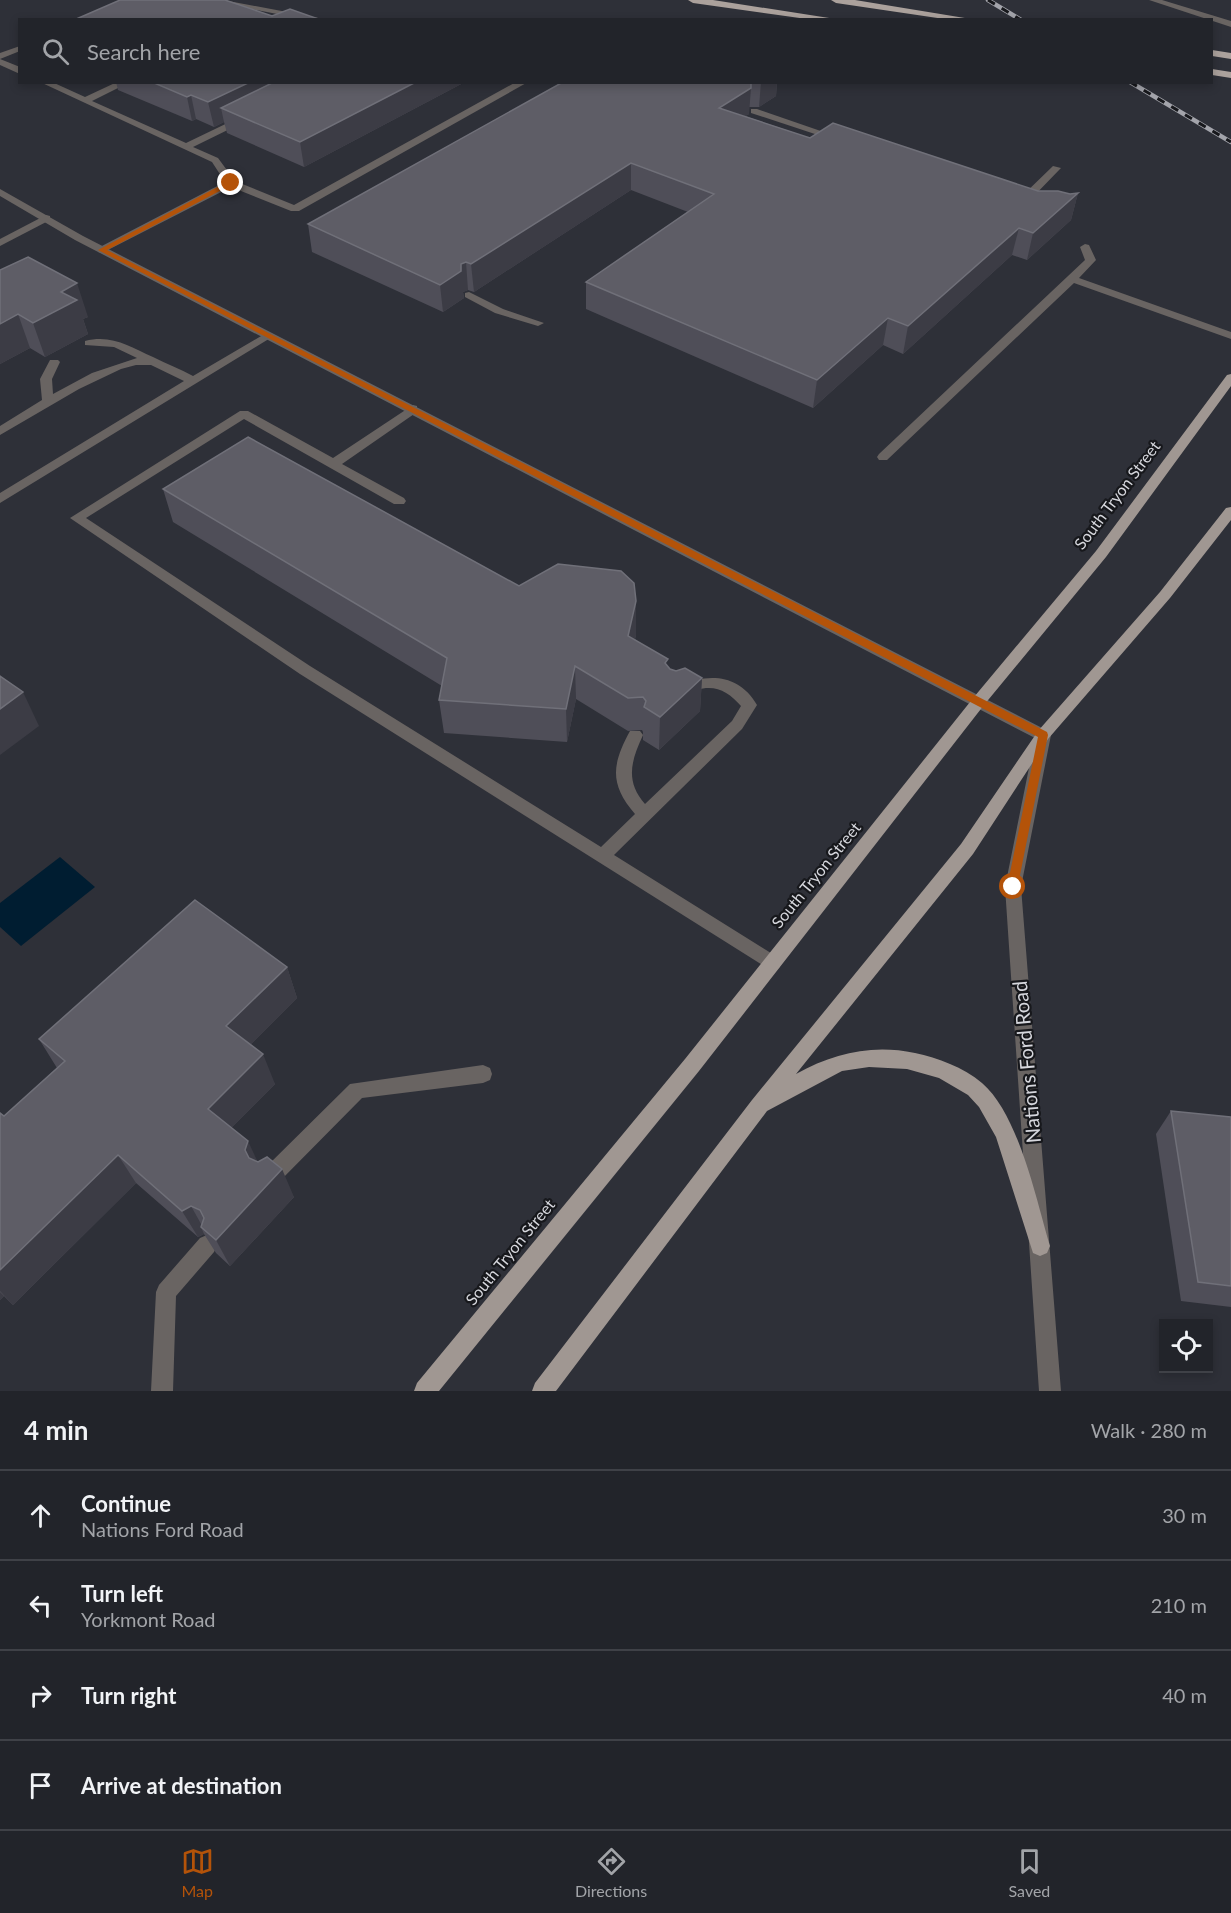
<!DOCTYPE html>
<html lang="en">
<head>
<meta charset="utf-8">
<style>
	:root { --surface:#22242a; --page:#2a2c32; --text:#f1f3f6; --muted:#a2a4a8; --line:#3f4147; --accent:#b45309 }
	body { margin:0; font-family:Lato,sans-serif; background:var(--page); color:var(--text) }
	.controls { position:absolute; right:18px; bottom:18px; display:grid; overflow:hidden; border-radius:0px; box-shadow:0 3px 9px #0003 }
	.controls button { width:54px; height:54px; display:grid; place-items:center; padding:0; border:0; border-bottom:2px solid var(--line); background:var(--surface); color:var(--text); font:30px sans-serif }
	.stop { position:absolute; width:18px; height:18px; margin:-14px; border:4px solid #b45309; border-radius:50%; background:#fff }
	.stop.end { background:#b45309; border-color:#fff; box-shadow:0 2px 6px #0008 }
	.list { margin:0; padding:0; list-style:none }
	h2 { display:flex; justify-content:space-between; align-items:center; height:78px; margin:0; padding:0 24px; font-size:26px }
	h2 small { font-size:20px; font-weight:400; color:var(--muted) }
	.list li { display:grid; grid-template-columns:39px 1fr auto; gap:18px; align-items:center; box-sizing:border-box; height:90px; padding:0 24px; border-top:2px solid var(--line) }
	.list b { display:block; font-size:22px; white-space:nowrap }
	.list p { margin:0; font-size:20px; white-space:nowrap; color:var(--muted) }
	.list em { font-size:20px; font-style:normal; color:var(--muted) }
	.icon { flex:none; width:33px; height:33px; fill:none; stroke:currentColor; stroke-width:2; stroke-linecap:round; stroke-linejoin:round }
	.map { position:relative; flex:none; width:1231px; height:1391px; overflow:hidden }
	.search { position:absolute; background:var(--surface); box-shadow:0 3px 9px #0003; left:18px; right:18px; top:18px; height:66px; display:flex; align-items:center; gap:15px; box-sizing:border-box; padding:0 21px; border-radius:0px; color:var(--muted); font-size:22px }
	.sheet { height:438px; background:var(--surface) }
	nav { display:flex; justify-content:space-around; align-items:center; box-sizing:border-box; height:84px; border-top:2px solid var(--line); background:var(--surface); font-size:16px; color:var(--muted) }
	nav a { display:grid; justify-items:center; gap:3px }
	nav .on { color:var(--accent) }
	.map>svg:first-child { display:block }
</style>
</head>
<body>
<div class="map">
<svg width="1231" height="1391" viewBox="0 0 1231 1391">
	<rect width="100%" height="100%" fill="#2e3038"/>
	<polygon fill="#001d31" points="60,857 95,887 21,946 0,927 0,903"/>
	<g fill="none" stroke-linecap="round" stroke-linejoin="round">
		<g fill="#696462" fill-rule="evenodd">
			<polygon points="205,0 223,0 329,20 308,20"/>
			<polygon points="20,46 20,51 0,59 0,53"/>
			<polygon points="0,59 20,67 20,74 0,65"/>
			<polygon points="40,82 52,82 85,97 117,82 130,82 92,101 186,143 240,117 246,117 246,121 193,147 218,158 235,181 294,205 516,82 528,82 299,211 291,211 231,187 102,253 98,252 98,248 225,182 212,162"/>
			<polygon points="751,109 757,109 841,138 833,140 751,113"/>
			<polygon points="1053,166 1061,168 1029,201 1029,204 1019,203 1019,199"/>
			<polygon points="46,215 50,216 50,220 0,246 0,239"/>
			<polygon points="1085,244 1089,245 1096,260 1079,278 1231,332 1231,339 1074,283 887,460 879,460 877,457 879,454 1085,260 1080,247"/>
			<polygon points="469,292 503,309 544,323 538,326 495,313 465,297 465,293"/>
			<path d="M268,332L274,335L272,337L0,503V493L184,381L151,365H136L121,369L79,389L0,435V426L42,400L40,379L50,360H58L60,362L52,379L53,394L92,373L137,358L114,347L85,345V341C112,334 130,347 153,357C167,364 180,369 193,376Z"/>
			<path d="M413,405L417,406V412L342,464L404,498L406,501L404,504H394L244,419L86,518L310,666L601,847L635,814C609,784 612,764 630,731H640L643,735C631,761 625,781 645,804L732,721L741,706C729,692 715,684 697,690C690,693 686,696 679,694L677,690L679,686C708,673 739,674 757,705L742,729L614,855L779,958L782,963L779,968L773,971L767,968L300,674L70,518L240,411H248L333,458Z"/>
			<polygon points="483,1065 490,1068 492,1074 490,1080 483,1083 362,1098 277,1184 270,1187 263,1184 260,1177 263,1170 350,1084"/>
			<polygon points="207,1235 214,1238 217,1245 214,1252 176,1296 173,1391 151,1391 156,1292 159,1285 200,1238"/>
		</g>
		<polygon fill="#696462" fill-rule="evenodd" points="1149,0 1162,0 1231,21 1231,27"/>
		<polygon fill="#696462" fill-rule="evenodd" points="0,189 83,236 1048,731 1051,735 1021,887 1061,1391 1039,1391 1005,887 1035,738 75,240 0,196"/>
		<g fill="#a09792" fill-rule="evenodd">
			<polygon points="1231,374 1231,386 1106,557 984,705 699,1071 439,1391 414,1391 417,1383 685,1059 974,697 1096,551 1227,375"/>
			<path d="M1231,507V520L1170,598L1048,739L973,854L796,1074C834,1053 872,1044 915,1053C938,1058 963,1067 982,1083C1019,1115 1036,1199 1050,1246L1047,1253L1040,1256L1033,1253L996,1137L979,1107L968,1095L939,1078L907,1069L869,1067L842,1071L767,1111L556,1391H532L535,1383L752,1100L961,844L1038,731L1160,592L1226,508Z"/>
		</g>
		<g fill="#aba19c" fill-rule="evenodd">
			<polygon points="688,0 713,0 842,20 814,20 693,3"/>
			<polygon points="831,0 855,0 977,20 951,20 836,3"/>
			<polygon points="1212,50 1231,53 1231,59 1212,56"/>
			<polygon points="1212,69 1231,72 1231,78 1212,75"/>
		</g>
		<defs>
			<g id="rail">
				<polyline points="988,0 1021,20"/>
				<polyline points="1130,82 1231,142"/>
			</g>
		</defs>
		<use href="#rail" stroke="#a3a4ab" stroke-width="4.5"/>
		<use href="#rail" stroke="#17181c" stroke-width="3" stroke-dasharray="8" stroke-linecap="butt"/>
	</g>
	<g fill="#4f4e58">
		<polygon points="116,82 465,82 304,167 227,133 224,122 214,127 196,119 192,121 118,90"/>
		<polygon points="563,82 777,82 776,96 759,107 749,107 749,114 745,116 810,138 1038,191 1070,194 1078,193 1071,220 1027,260 1012,255 903,354 883,345 813,408 586,309 586,282 688,212 631,190 474,292 468,290 463,292 464,298 443,312 312,252 308,224"/>
		<polygon points="0,270 88,317 83,319 88,334 45,357 30,348 0,364"/>
		<polygon points="163,489 519,586 636,601 636,635 635,639 670,669 702,678 700,711 659,750 643,740 643,732 642,730 628,731 576,699 567,742 444,733 439,700 442,686 173,522"/>
		<polygon points="287,967 297,998 250,1045 275,1084 231,1128 257,1161 294,1197 230,1266 216,1253 204,1234 198,1237 136,1183 13,1305 4,1296 0,1300 0,1113 4,1116 57,1068 39,1039"/>
		<polygon points="1171,1111 1231,1117 1231,1307 1181,1301 1156,1134"/>
	</g>
	<g fill="#3c3c45">
		<polygon points="250,82 305,82 221,108 224,122 214,127 208,102"/>
		<polygon points="416,82 465,82 304,167 300,142"/>
		<polygon points="761,82 777,82 776,96 759,107"/>
		<polygon points="751,88 749,114 718,133 719,108"/>
		<polygon points="191,95 196,119 192,121 187,97"/>
		<polygon points="631,163 631,190 474,292 471,264"/>
		<polygon points="1078,193 1071,220 1027,260 1033,233"/>
		<polygon points="1019,228 1012,255 903,354 908,326"/>
		<polygon points="466,262 468,290 463,292 464,298 443,312 440,285 461,264"/>
		<polygon points="77,283 88,317 83,319 88,334 45,357 33,323 61,292"/>
		<polygon points="18,314 30,348 0,364 0,324"/>
		<polygon points="888,318 883,345 813,408 817,380"/>
		<polygon points="636,601 636,635 628,669 628,636"/>
		<polygon points="575,666 576,699 567,742 566,709"/>
		<polygon points="702,678 700,711 659,750 660,717"/>
		<polygon points="23,692 39,726 0,755 0,709"/>
		<polygon points="287,967 297,998 239,1056 226,1026"/>
		<polygon points="263,1054 275,1084 222,1137 208,1109"/>
		<polygon points="248,1141 261,1169 258,1178 245,1150"/>
		<polygon points="118,1155 136,1183 13,1305 0,1291 0,1270"/>
		<polygon points="282,1169 294,1197 230,1266 216,1240"/>
		<polygon points="191,1206 205,1231 201,1227 204,1234 198,1237 182,1211"/>
		<polygon points="0,1292 4,1296 0,1300"/>
	</g>
	<g fill="#5e5d66" stroke="#707079" stroke-width="1.5">
		<polygon points="120,0 225,0 272,16 290,9 321,20 74,20"/>
		<polygon points="152,82 250,82 208,102 191,95 187,97"/>
		<polygon points="274,82 416,82 300,142 221,108"/>
		<polygon points="563,82 751,82 751,88 719,108 810,138 833,123 1038,191 1058,191 1070,194 1078,193 1033,233 1019,228 908,326 888,318 817,380 586,282 714,194 631,163 471,264 466,262 461,264 461,271 440,285 308,224"/>
		<polygon points="28,257 77,283 61,292 77,300 33,323 18,314 0,324 0,270"/>
		<polygon points="248,437 519,586 558,564 621,571 634,583 636,601 628,636 668,659 665,663 670,669 676,671 685,668 702,678 660,717 644,707 646,701 643,697 628,698 575,666 566,709 439,700 447,658 163,489"/>
		<polygon points="0,676 23,692 0,709"/>
		<polygon points="195,900 287,967 226,1026 263,1054 208,1109 248,1141 245,1150 249,1158 258,1162 267,1157 282,1169 216,1240 201,1227 204,1218 200,1210 191,1206 182,1211 118,1155 0,1270 0,1113 4,1116 65,1061 39,1039"/>
		<polygon points="1171,1111 1231,1117 1231,1286 1198,1282"/>
	</g>
	<polygon fill="#b45309" points="229,181 235,183 107,250 1047,732 1048,735 1017,890 1009,890 1007,887 1038,737 98,250"/>
	<g text-anchor="middle" stroke-width="4.5" stroke-linejoin="round" paint-order="stroke">
		<g font-size="16" fill="#d6d7dd" stroke="#17181c">
			<text transform="translate(1117 495) rotate(-53)" y="6">South Tryon Street</text>
			<text transform="translate(816 875) rotate(-51)" y="6">South Tryon Street</text>
			<text transform="translate(510 1252) rotate(-51)" y="6">South Tryon Street</text>
		</g>
		<g font-size="20" fill="#d6d7dd" stroke="#17181c">
			<text transform="translate(1027 1062) rotate(-95)" y="7">Nations Ford Road</text>
		</g>
	</g>
</svg>
<div class="controls">
<button><svg class="icon" aria-label="locate" viewBox="0 0 24 24"><circle cx="12" cy="12" r="6"/><path d="M12 2v4M12 18v4M2 12h4M18 12h4"/></svg></button>
</div>
<div class="stop" style="left:1013px;top:887px"></div>
<div class="stop end" style="left:231px;top:183px"></div>
<div class="search"><svg class="icon" aria-label="search" viewBox="0 0 24 24"><circle cx="10" cy="10" r="6"/><path d="M15 15l6 6"/></svg>Search here</div>
</div>
<section class="sheet">
<h2>4 min<small>Walk · 280 m</small></h2>
<ul class="list">
<li><svg class="icon" aria-label="ahead" viewBox="0 0 24 24"><path d="M12 20V5M6 11l6-6 6 6"/></svg><div><b>Continue</b><p>Nations Ford Road</p></div><em>30 m</em></li>
<li><svg class="icon" aria-label="left" viewBox="0 0 24 24"><path d="M17 20v-9H6M10 6l-5 5 5 5"/></svg><div><b>Turn left</b><p>Yorkmont Road</p></div><em>210 m</em></li>
<li><svg class="icon" aria-label="right" viewBox="0 0 24 24"><path d="M7 20v-9h11M14 6l5 5-5 5"/></svg><div><b>Turn right</b></div><em>40 m</em></li>
<li><svg class="icon" aria-label="arrive" viewBox="0 0 24 24"><path d="M6 21V4h12l-3 4 3 4H6"/></svg><div><b>Arrive at destination</b></div></li>
</ul>
</section>
<nav>
<a class="on"><svg class="icon" aria-label="map" viewBox="0 0 24 24"><path d="M3 6l6-2 6 2 6-2v14l-6 2-6-2-6 2zM9 4v14M15 6v14"/></svg>Map</a>
<a><svg class="icon" aria-label="directions" viewBox="0 0 24 24"><path d="M12 3l9 9-9 9-9-9zM9 14v-3h6M13 9l2 2-2 2"/></svg>Directions</a>
<a><svg class="icon" aria-label="saved" viewBox="0 0 24 24"><path d="M7 4h10v16l-5-4-5 4z"/></svg>Saved</a>
</nav>
</body>
</html>
